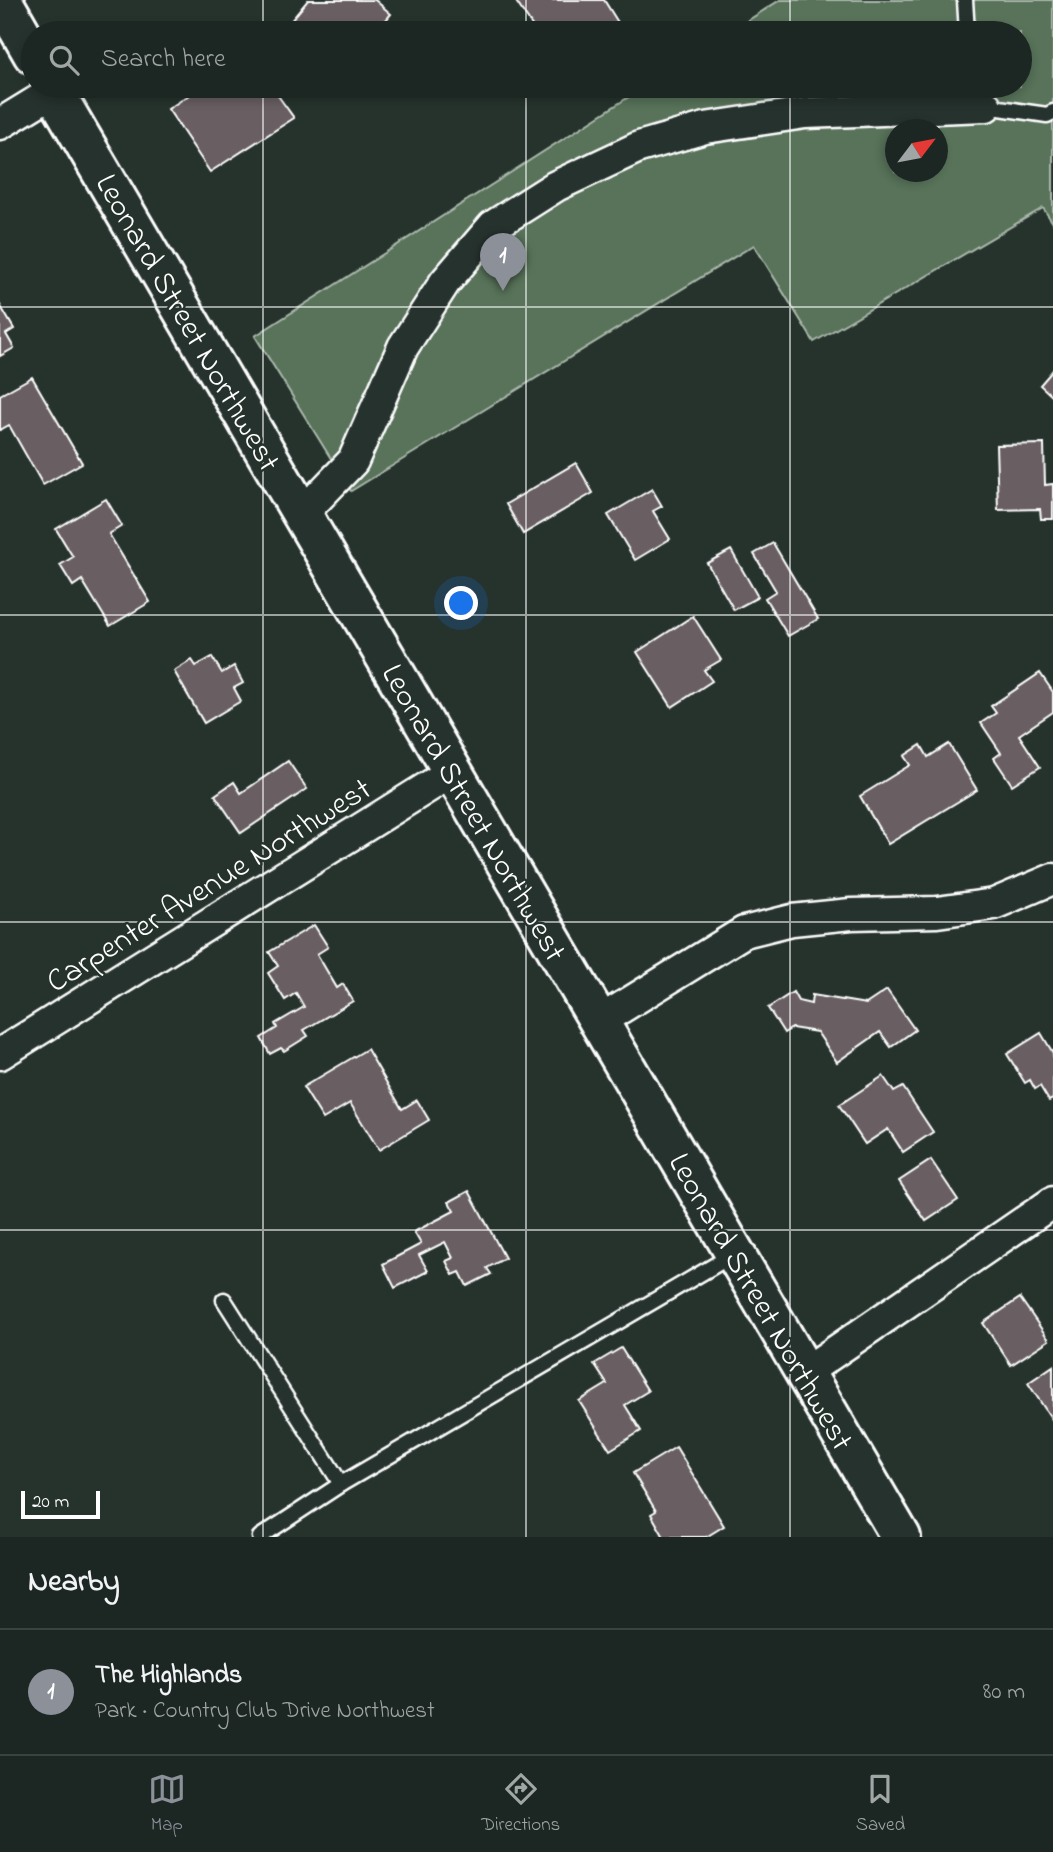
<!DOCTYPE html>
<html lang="en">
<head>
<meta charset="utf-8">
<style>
	:root { --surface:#1c2622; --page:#29322f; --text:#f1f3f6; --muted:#a0a5a5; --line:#3a4340; --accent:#8c9099 }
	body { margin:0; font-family:"Indie Flower",sans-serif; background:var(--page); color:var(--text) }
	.compass { position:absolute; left:885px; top:119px; width:63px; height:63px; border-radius:50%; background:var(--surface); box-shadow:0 4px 10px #0003; rotate:58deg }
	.scale { position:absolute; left:21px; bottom:18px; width:79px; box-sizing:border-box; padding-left:7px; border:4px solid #fff; border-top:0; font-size:19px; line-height:24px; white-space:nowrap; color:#fff; -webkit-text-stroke:5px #26332d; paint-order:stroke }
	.you { position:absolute; left:462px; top:604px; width:24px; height:24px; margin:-18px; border:5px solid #fff; border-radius:50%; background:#1a73e8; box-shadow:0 0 0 10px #1a73e833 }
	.badge { display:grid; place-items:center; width:46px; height:46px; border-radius:50%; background:var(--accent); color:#fff; font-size:23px; font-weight:700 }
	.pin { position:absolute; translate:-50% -58px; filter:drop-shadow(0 2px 4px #0008) }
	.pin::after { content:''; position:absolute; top:37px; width:24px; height:21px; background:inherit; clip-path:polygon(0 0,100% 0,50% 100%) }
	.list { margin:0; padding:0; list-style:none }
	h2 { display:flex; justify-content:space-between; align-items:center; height:91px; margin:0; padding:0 28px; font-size:30px }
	h2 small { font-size:23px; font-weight:400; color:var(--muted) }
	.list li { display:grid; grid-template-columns:46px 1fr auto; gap:21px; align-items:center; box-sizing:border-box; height:126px; padding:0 28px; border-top:2px solid var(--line) }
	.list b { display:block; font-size:26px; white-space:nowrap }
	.list p { margin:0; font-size:23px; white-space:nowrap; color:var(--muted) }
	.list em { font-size:23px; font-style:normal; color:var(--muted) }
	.icon { flex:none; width:38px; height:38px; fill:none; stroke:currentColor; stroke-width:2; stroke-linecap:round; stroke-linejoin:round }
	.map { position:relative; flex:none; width:1053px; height:1537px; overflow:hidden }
	.search { position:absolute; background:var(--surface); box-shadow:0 4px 10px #0003; left:21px; right:21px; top:21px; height:77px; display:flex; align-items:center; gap:18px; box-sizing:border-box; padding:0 24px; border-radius:38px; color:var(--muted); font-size:26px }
	.sheet { height:217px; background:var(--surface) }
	nav { display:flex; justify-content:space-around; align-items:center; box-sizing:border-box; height:98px; border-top:2px solid var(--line); background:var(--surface); font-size:19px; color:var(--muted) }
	nav a { display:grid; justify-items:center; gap:4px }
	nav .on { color:var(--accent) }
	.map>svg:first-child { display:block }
</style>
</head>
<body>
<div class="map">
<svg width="1053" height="1537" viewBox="0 0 1053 1537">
	<rect width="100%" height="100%" fill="#26332d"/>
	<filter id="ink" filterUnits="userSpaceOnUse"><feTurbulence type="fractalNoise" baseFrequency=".0143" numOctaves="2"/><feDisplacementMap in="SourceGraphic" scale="14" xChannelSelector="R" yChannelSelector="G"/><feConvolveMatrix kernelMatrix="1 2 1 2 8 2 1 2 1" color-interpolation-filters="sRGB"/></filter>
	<g filter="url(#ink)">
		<path fill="#58735a" stroke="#acb9ac" stroke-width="2" fill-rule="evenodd" d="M780,0H1053V223L1043,208L814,342L754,245L351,491L255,336L646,86H1020V33H728ZM895,130H937V172H895Z"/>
		<g fill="#695e63" stroke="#fff" stroke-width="2">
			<polygon points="308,0 375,0 391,14 375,33 281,33"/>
			<polygon points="515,0 604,0 624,32 537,33"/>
			<polygon points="203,86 271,86 294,118 210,172 168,109"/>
			<polygon points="0,305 14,329 6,334 14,348 0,356"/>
			<polygon points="1053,370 1053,397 1040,385"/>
			<polygon points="32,377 82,463 43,485 9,425 0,430 0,395"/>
			<polygon points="1044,444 1045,485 1053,484 1053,519 1041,519 1040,509 998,510 996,445"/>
			<polygon points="576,463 593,493 523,534 506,504"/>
			<polygon points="652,489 662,506 653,511 670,539 635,560 608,515"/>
			<polygon points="106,499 122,526 109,534 150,602 110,626 82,580 73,586 60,565 73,557 56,529"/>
			<polygon points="773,543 818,619 788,636 765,598 776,591 754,554"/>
			<polygon points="731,550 758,597 734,610 707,563"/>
			<polygon points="693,616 721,660 704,670 712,681 672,707 637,652"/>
			<polygon points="212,657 222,673 234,666 243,683 234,688 241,701 204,723 174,671 192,660 196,666"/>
			<polygon points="1040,673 1053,692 1053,712 1019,735 1040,767 1012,785 994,758 1001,753 981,723 996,713 991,706"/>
			<polygon points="949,744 977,790 888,844 860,796 910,765 904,756 921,745 928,757"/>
			<polygon points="288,761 307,789 241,833 215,795 234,782 241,793"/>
			<polygon points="314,925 328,947 317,954 337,988 343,984 353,1001 304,1030 308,1036 284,1051 281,1048 270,1054 261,1038 277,1028 275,1024 304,1007 296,993 285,1000 268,973 278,966 269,952"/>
			<polygon points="887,990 915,1030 891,1047 880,1032 837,1062 817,1032 792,1028 784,1033 768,1008 793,992 798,1001 811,1004 812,995 866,1004"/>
			<polygon points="1041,1033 1053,1053 1053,1099 1049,1101 1040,1086 1035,1089 1030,1080 1025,1083 1007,1054"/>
			<polygon points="367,1049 402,1109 417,1100 429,1120 379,1150 350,1103 323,1119 303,1087"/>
			<polygon points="883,1076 894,1092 903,1087 933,1132 903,1152 888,1129 865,1144 839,1105"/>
			<polygon points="931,1160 958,1200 926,1221 899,1181"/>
			<polygon points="469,1191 505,1258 487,1268 491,1274 467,1286 460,1272 453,1275 446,1261 453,1258 445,1242 419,1255 428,1271 395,1288 383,1264 421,1244 414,1232 454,1211 449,1202"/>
			<polygon points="1020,1298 1049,1340 1011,1365 983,1323"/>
			<polygon points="621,1348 648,1391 625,1405 641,1431 610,1450 579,1401 607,1384 594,1364"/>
			<polygon points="1053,1366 1053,1421 1028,1383"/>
			<polygon points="676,1447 724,1526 706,1537 664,1537 651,1514 656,1511 633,1473"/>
		</g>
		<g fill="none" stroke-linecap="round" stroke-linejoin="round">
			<defs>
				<g id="service">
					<polyline points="965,0 967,33"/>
					<polyline points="971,86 972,107"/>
					<polyline points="986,106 1047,115 1053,112"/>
					<polyline points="224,1300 341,1484"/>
					<polyline points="260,1537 341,1484 734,1254"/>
				</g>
				<g id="minor">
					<polyline points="0,124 54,91"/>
					<polyline points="301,515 353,461 403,347 445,282 493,226 556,186 639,147 705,128 805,113 986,106"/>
					<polyline points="598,1022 744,932 792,920 851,914 937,912 994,904 1053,879"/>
					<polyline points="0,1054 452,772"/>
					<polyline points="804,1373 1053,1202"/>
				</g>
				<g id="secondary">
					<polyline points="2,0 33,54"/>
					<polyline points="51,86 901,1537"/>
				</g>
			</defs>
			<use href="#service" stroke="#fff" stroke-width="19"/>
			<use href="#minor" stroke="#fff" stroke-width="35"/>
			<use href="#secondary" stroke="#fff" stroke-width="44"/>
			<use href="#service" stroke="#26332d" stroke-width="14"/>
			<use href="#minor" stroke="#26332d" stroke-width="30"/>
			<use href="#secondary" stroke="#26332d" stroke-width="38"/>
		</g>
	</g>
	<path fill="none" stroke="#fff" stroke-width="2" stroke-opacity="0.55" d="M263,0V33M526,0V33M790,0V33M263,86V1537M526,86V1537M790,86V1537M0,307H1053M0,615H1053M0,922H1053M0,1230H1053"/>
	<g text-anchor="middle" stroke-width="5" stroke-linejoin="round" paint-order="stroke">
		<g font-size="32" fill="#fff" stroke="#26332d">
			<text transform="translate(189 322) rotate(60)" y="11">Leonard Street Northwest</text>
			<text transform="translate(475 812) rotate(60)" y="11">Leonard Street Northwest</text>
			<text transform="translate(208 884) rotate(-32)" y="11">Carpenter Avenue Northwest</text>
			<text transform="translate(762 1301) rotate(60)" y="11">Leonard Street Northwest</text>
		</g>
	</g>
</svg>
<svg class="compass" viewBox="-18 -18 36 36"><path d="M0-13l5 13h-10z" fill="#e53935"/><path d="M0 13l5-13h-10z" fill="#a0a5a5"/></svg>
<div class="scale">20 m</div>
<div class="you"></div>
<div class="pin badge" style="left:503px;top:291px">1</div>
<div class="search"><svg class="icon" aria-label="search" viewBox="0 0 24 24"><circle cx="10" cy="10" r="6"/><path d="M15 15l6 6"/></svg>Search here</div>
</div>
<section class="sheet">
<h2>Nearby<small></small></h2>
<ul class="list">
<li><span class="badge">1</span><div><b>The Highlands</b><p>Park · Country Club Drive Northwest</p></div><em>80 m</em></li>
</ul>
</section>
<nav>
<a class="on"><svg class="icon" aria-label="map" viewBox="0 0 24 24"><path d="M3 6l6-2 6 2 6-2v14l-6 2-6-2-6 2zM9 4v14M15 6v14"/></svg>Map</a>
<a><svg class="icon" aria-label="directions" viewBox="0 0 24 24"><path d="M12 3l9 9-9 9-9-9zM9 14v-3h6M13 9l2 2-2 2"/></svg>Directions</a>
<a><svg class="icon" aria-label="saved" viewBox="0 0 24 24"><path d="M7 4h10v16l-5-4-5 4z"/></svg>Saved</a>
</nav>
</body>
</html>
